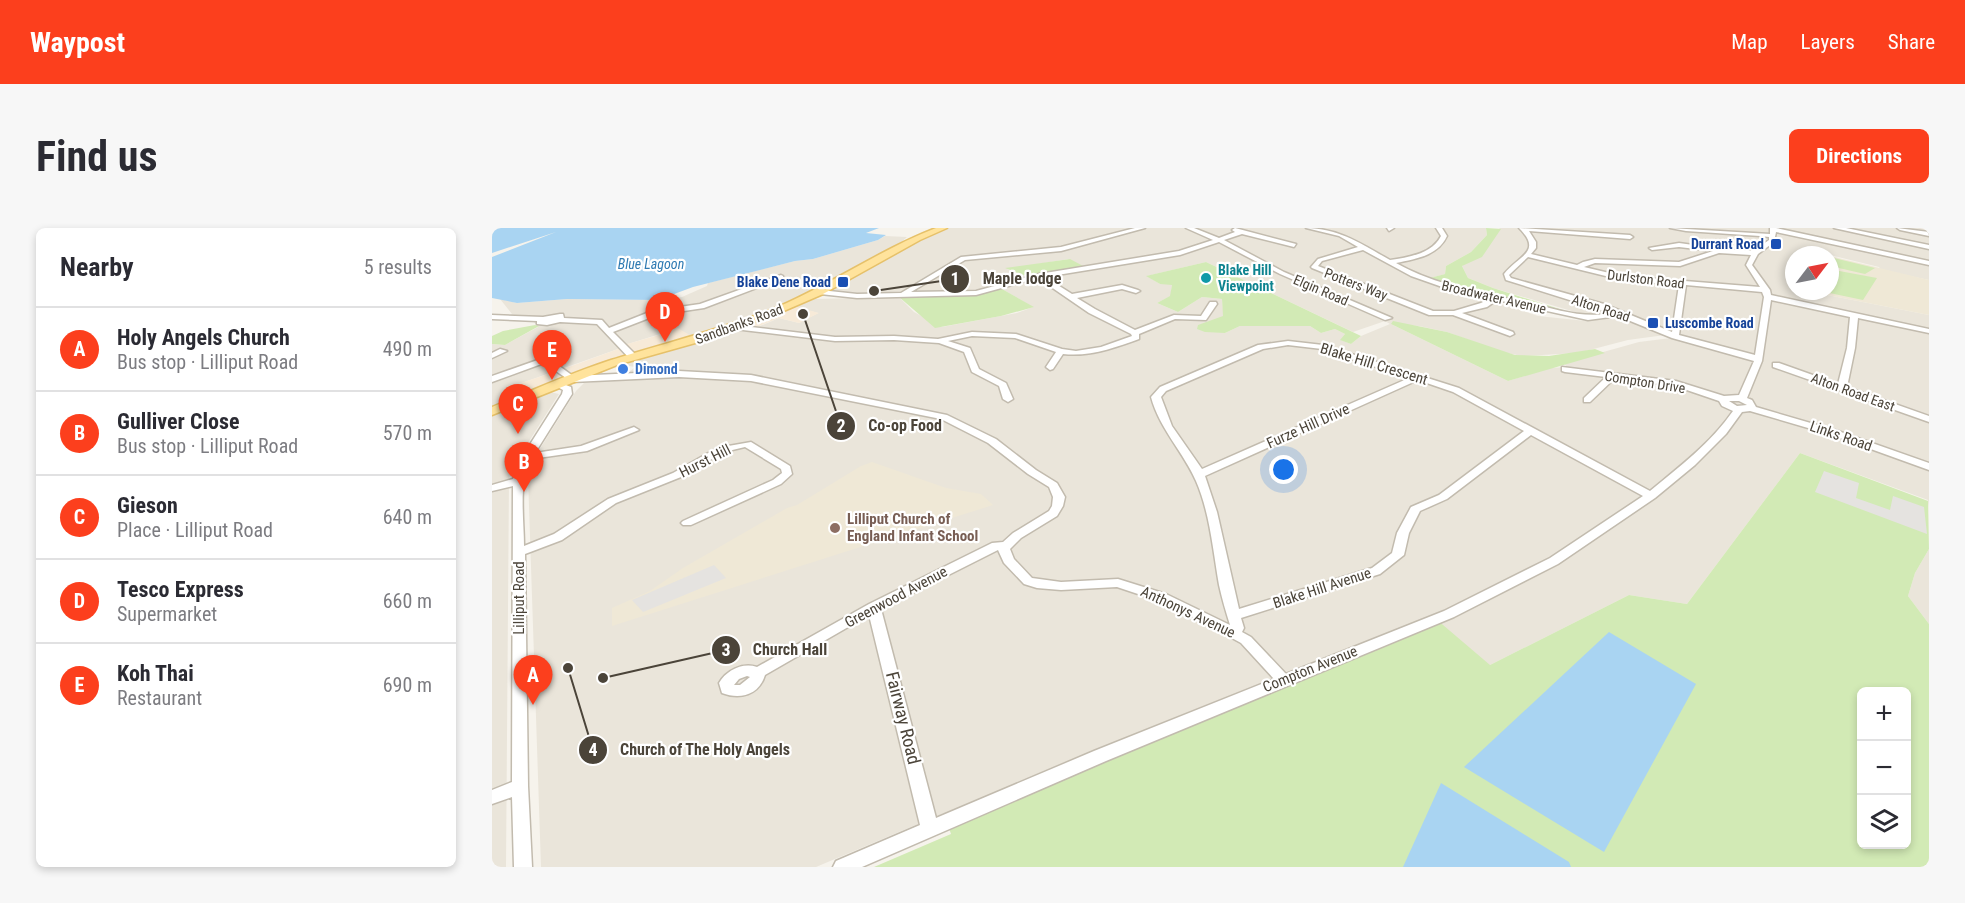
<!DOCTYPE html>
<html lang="en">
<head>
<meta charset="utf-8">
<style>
	:root { --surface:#fff; --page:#f7f7f7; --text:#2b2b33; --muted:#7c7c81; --line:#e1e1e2; --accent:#fc3f1d }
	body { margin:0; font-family:"Roboto Condensed",sans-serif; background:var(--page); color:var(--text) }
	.controls { position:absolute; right:18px; bottom:18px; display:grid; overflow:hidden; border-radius:9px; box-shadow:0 3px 9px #0003 }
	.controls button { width:54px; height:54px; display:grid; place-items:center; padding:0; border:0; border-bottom:2px solid var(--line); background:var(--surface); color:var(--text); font:30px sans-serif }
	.compass { position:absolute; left:1293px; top:18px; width:54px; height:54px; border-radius:50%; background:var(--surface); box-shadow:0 3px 9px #0003; rotate:58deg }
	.you { position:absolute; left:792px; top:242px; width:21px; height:21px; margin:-15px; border:4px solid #fff; border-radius:50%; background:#1a73e8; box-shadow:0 0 0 9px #1a73e833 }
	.badge { display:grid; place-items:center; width:39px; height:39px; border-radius:50%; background:var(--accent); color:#fff; font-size:20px; font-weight:700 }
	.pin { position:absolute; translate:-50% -50px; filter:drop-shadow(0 2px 3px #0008) }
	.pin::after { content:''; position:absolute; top:32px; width:21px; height:18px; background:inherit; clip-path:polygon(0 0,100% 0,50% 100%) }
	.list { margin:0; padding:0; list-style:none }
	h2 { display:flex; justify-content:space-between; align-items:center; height:78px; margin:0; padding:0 24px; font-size:26px }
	h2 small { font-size:20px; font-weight:400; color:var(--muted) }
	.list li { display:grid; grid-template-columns:39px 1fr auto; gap:18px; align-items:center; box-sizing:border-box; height:84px; padding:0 24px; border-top:2px solid var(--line) }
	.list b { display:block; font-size:22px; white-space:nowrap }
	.list p { margin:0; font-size:20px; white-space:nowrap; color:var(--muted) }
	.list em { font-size:20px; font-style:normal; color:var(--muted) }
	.icon { flex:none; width:33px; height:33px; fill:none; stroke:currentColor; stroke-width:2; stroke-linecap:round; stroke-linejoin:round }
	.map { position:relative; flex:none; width:1437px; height:639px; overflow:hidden; border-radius:9px }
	header { display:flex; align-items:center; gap:36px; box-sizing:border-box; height:84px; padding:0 30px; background:var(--accent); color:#fff }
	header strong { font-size:28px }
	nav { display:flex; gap:33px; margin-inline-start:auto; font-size:21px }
	.intro { display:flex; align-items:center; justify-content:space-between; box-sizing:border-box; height:144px; padding:0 36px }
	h1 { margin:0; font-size:42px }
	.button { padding:15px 27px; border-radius:9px; background:var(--accent); color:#fff; font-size:21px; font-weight:700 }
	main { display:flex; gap:36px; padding:0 36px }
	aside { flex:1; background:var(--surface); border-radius:9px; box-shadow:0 3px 9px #0003 }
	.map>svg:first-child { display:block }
</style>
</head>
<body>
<header>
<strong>Waypost</strong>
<nav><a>Map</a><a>Layers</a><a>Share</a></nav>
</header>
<div class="intro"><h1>Find us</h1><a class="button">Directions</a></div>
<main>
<aside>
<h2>Nearby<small>5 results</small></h2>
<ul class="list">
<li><span class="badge">A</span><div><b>Holy Angels Church</b><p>Bus stop · Lilliput Road</p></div><em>490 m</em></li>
<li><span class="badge">B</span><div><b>Gulliver Close</b><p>Bus stop · Lilliput Road</p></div><em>570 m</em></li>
<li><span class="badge">C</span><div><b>Gieson</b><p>Place · Lilliput Road</p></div><em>640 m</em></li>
<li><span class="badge">D</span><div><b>Tesco Express</b><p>Supermarket</p></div><em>660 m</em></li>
<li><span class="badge">E</span><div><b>Koh Thai</b><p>Restaurant</p></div><em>690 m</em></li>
</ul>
</aside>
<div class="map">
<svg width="1437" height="639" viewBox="0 0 1437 639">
	<rect width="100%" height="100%" fill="#f6f3ec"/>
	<g fill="#eae5da" fill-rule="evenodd">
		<path d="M451,0H994L995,7L979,24L954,38L953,46L935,51L1046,88L1094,93L1131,89L1173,107L1136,112L1086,125L1030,128L1010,124L955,104L927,98L899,96L1016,153L1058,140L1075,139L1072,135L1147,114L1179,110L1196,112L1126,82L1110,87L1090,86L1001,60L976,50L970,38L1008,0H1437V52L1389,42L1387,39L1338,27H1302V63H1315L1437,87V279L1436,272L1308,225L1195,376L1137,367L998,437L455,594L452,585L324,639H49L36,248L46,224L84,163L92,155L128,152L143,139L125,136L160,126L242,102L254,104L287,90L307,95L326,85L303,79L323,71L407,69L422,84L450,99L525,85L541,79L510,61L560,48L577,31L515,41L537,49L496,60L491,64L365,68L328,64ZM714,34L861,104L893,93L898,96L869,108L859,116L849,112L853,106L843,101L829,105L818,98H748L733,105L730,71L710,69L686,84L665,75L679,68L680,56H668L655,48Z"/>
		<polygon points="393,8 415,9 405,18 321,65 232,101 203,110 178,103 126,119 126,121 24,157 36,165 0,179 0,116 13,117 46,99 41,93 10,91 20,86 8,71 25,75 75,71 166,72 190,69 215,58 216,55 303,33 321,31 386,12"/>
		<polygon points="58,164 67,166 20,240 17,250 14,639 0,639 0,186"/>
		<polygon points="1437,321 1437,396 1416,368 1423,345"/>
	</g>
	<g fill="#f7ead8">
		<polygon points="302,78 327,85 307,95 287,90 262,100 256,99"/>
		<polygon points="184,99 203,110 36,165 23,157 74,140 126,121 125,119 177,104 175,101"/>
	</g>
	<g fill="#efe8d6">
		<polygon points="1338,28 1437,52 1437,87 1315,63 1338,63"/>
		<polygon points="380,234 454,260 489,266 501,277 120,398 120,380 158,363 191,340 295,280 305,277 369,238"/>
	</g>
	<g fill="#d2eab5" fill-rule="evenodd">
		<polygon points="994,0 1009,1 990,29 970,38 976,50 1001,60 1096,90 985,67 934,51 953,46 954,38 979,24 995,7"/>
		<polygon points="1342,30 1383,40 1373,46 1338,38 1338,33"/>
		<polygon points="578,31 593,39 537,49 513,40"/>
		<polygon points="714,34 869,108 859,116 848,112 853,106 843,101 829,105 818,98 748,98 733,105 713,104 705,101 706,97 731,88 730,71 710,69 686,84 665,75 678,68 680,57 668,56 654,48"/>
		<polygon points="1342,42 1385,50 1371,72 1328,63 1338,63 1338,46"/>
		<polygon points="510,61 542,79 509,88 443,100 407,69 474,68"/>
		<polygon points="901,93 955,104 1023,127 1057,128 1103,121 1113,125 1016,153 899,96"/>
		<polygon points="43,97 47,98 13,117 0,116 0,108 11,103"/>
		<path d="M1308,225L1436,273L1437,321L1423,345L1416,368L1437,396V639H382L459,606L455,594L944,391L998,437L1137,367L1195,376ZM1370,464H1414V616H1370Z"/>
	</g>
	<g fill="#e5e3e0">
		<polygon points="1332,243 1367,255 1364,270 1398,282 1401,268 1432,279 1435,306 1323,264"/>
		<polygon points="222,337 234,350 151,384 140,372"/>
	</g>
	<g fill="#a9d4f2">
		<polygon points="0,0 387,0 374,5 394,7 386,12 321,31 303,33 201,59 166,72 75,71 25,75 0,70 0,29 64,4 0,25"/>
		<polygon points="1117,404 1204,456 1112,624 972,539"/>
		<polygon points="949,555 1077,634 1079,639 911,639"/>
	</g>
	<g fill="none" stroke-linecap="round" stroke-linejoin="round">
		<defs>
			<g id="minor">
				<path d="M643,0H653L569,23L473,32L419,64L484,63L547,46L687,23L721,12L694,0H702L727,10L743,4L740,2L743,0L804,16L802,19L750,6L732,12L792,44L900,90L893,92L788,46L727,14L688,27L553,49L580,66L630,57L646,62L648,63L644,65L630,61L585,70L603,81L643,102L682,87L709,88L718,74H724L725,76L714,92L683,91L647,106V111C622,120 598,129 571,126L561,141L558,142L554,139L564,124L523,110L480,108L456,113L478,120L487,141L514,155L521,171L516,174L511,171L507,158L480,144L472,124L447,115L402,112L343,113L242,101L238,99L242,97L343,109L402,108L446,111L480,104L524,106L570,121L584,123L609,119L640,108L639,106L597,85L546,50L484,67L365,70L328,66L324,64L328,62L365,66L409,65L469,29L569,19Z"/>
				<path d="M814,0C847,0 871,17 898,32C917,29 940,26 949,8L944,0H950L955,8C946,28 923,31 904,35C945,58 991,65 1037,75C1063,81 1092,91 1119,85L1014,52L1012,46C1027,27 1051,24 1027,0L1138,7L1141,9L1138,11L1037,3L1044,14V20L1039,26L1085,37L1091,34L1103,31L1187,34L1221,23L1187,19L1160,22L1157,20L1187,15L1230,21L1262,23L1277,12V9L1268,8L1194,3L1178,0L1278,6V0H1284L1437,33V37L1284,4L1282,14L1266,26L1260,37L1278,62L1279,67L1437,101V105L1366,90L1363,120L1355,159L1437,188V194L1281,139V135H1287L1346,156L1355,120L1358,89L1279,72L1270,133L1255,170L1260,172L1264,179L1346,203L1437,235V242L1340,207L1258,183L1250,184L1234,206L1203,237L1163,270L1066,336L962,389L614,533L370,639H341L344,633L428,597L377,387L273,447C267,467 248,472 230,465L227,455C234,443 250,434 265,439L377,376L500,315L511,314L521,305L557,283L560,278L561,269L557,259L536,246L496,215L449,191L259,153L187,149L80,154L52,135L0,154V148L74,122L78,124L77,126L59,132L81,148L187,143L259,147L455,187L504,211L544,242L565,255L573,269L571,278L565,288L529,310L518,321L522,331L540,350L569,354L626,351L674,366L738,397C734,384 730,371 727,357C721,323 718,285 704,253C692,225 667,200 659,169L668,159L766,117L796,113L831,117L967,160L1158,263C1188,238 1219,215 1241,183L1230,178L1227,173L1183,158L1123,150L1098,174H1092V170L1114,149L1073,144L1070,143V139L1184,153L1232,168L1247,167L1262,133L1180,110L1126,88L1096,92L1005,72L995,79L970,85L1021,104L1022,106L1018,108L961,87H937L820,40L819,39L826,31L866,19L847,8ZM871,22L919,48L956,61L997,71L989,75L962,83H941L826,38L830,33ZM1227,25L1259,27L1254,37L1268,59L1130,48L1092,39L1103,35L1188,38ZM1036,29L1130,52L1187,57L1180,104L1112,76L1019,50L1017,47ZM1194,57L1270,64L1272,69L1263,127L1187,107ZM796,117L830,121L917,150L710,241L680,198L669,169L674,163L771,121ZM926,152L961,164L1032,203L947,267L919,279L905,305L900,325L880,340L747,381L725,284L713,248ZM1237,173H1247L1255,177L1245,178ZM1039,207L1151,268L1058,330L952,383L794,446L759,409L750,404L752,400L749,390L888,346L912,327L917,305L928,283L955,271ZM506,322L512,335L532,356L545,360L569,362L625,359L664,372L703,390L749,415L782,451L602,523L444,590L389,381ZM255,448L258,449L248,457H242L247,451Z"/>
				<polygon points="895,0 902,0 897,3"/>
				<polygon points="1342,0 1354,0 1437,17 1437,21"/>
				<polygon points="1405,0 1437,4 1437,8 1408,2"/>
				<polygon points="289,47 291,48 291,50 212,80 165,87 121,104 144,127 144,131 138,131 105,96 68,94 55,97 45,96 45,93 0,91 0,87 51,89 68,86 71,86 72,90 110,92 117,100 160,83 208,76"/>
				<polygon points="8,121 15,123 0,130 0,125"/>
				<path d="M66,154L79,159L80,166L43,225L89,218L142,199L147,202L95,223L39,231C26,253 32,292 32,318L62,306L116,271L181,245L225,220L259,214L298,238L300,246L289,256L199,297H191L189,295L191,293L281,252L290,245L289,241L253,219L232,224L189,249L124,275L70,312L33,326L36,558L40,639H22L20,569L0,576V562L20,554L21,258L0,263V257L21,251L30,229L70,166L71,162L62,157Z"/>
			</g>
			<path id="major" d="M444,0H455L428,12L331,66L287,85L221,110L125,137L0,187V179C39,163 79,145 119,132C173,115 228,102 281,81C337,58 387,22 444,0Z"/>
		</defs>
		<use href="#minor" stroke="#c2bbae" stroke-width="3"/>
		<use href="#major" stroke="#e6c16a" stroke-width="3"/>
		<use href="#minor" fill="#fff" fill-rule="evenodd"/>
		<use href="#major" fill="#ffe39c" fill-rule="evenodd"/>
	</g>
	<g fill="#1a4fb4" stroke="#fff" stroke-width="2">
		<rect x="1278" y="10" width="12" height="12" rx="3"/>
		<rect x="345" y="48" width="12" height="12" rx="3"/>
		<rect x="1155" y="89" width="12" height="12" rx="3"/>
	</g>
	<circle fill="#0f9aa8" stroke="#fff" stroke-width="2" cx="714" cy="50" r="6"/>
	<circle fill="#3f7fe0" stroke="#fff" stroke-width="2" cx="131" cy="141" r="6"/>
	<circle fill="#8d6e63" stroke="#fff" stroke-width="2" cx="343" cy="300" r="6"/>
	<g text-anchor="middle" stroke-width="4.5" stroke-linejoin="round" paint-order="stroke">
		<g font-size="14" font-weight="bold" fill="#164399" stroke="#fff" text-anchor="end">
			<text x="1272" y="21">Durrant Road</text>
			<text x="339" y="59">Blake Dene Road</text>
			<text x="1173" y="100" text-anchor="start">Luscombe Road</text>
		</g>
		<g font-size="14" font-style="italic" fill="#2e7ab2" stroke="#fff">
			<text x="159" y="41">Blue Lagoon</text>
		</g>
		<g font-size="14" font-weight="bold" fill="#0d838f" stroke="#fff" text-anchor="start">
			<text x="726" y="47">Blake Hill<tspan x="726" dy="16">Viewpoint</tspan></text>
		</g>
		<g font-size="14" fill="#4b4439" stroke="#fff">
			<text transform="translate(1154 51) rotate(7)" y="5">Durlston Road</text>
			<text transform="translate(864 56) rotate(21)" y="5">Potters Way</text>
			<text transform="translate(829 62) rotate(23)" y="5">Elgin Road</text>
			<text transform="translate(1002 69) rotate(13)" y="5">Broadwater Avenue</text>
			<text transform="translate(1109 80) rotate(18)" y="5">Alton Road</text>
			<text transform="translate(247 96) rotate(-20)" y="5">Sandbanks Road</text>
			<text transform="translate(1153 154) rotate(9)" y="5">Compton Drive</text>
			<text transform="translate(1361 164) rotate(20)" y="5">Alton Road East</text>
		</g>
		<g font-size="14" font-weight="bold" fill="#366cbe" stroke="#fff" text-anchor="start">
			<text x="143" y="146">Dimond</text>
		</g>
		<g font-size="15" fill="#4b4439" stroke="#fff">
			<text transform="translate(882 136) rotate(17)" y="5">Blake Hill Crescent</text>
			<text transform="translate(816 198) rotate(-24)" y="5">Furze Hill Drive</text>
			<text transform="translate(1349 208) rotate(19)" y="5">Links Road</text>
			<text transform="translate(213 233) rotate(-27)" y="5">Hurst Hill</text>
			<text transform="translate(830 360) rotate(-18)" y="5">Blake Hill Avenue</text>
			<text transform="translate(404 369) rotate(-28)" y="5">Greenwood Avenue</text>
			<text transform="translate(27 370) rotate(-90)" y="5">Lilliput Road</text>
			<text transform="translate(696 384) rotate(25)" y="5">Anthonys Avenue</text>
			<text transform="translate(818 441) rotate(-22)" y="5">Compton Avenue</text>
		</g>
		<g font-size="15" font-weight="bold" fill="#785e54" stroke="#fff" text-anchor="start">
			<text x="355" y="296">Lilliput Church of<tspan x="355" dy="17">England Infant School</tspan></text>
		</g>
		<g font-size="18" fill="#4b4439" stroke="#fff">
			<text transform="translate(411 490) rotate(76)" y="6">Fairway Road</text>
		</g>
	</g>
	<path fill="none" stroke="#4b4439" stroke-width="2" d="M382 63L463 51M311 86L349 198M111 450L234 422M76 440L101 522"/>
	<g fill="#4b4439" stroke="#fff" stroke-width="2">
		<circle cx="382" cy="63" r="6"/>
		<circle cx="311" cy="86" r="6"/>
		<circle cx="111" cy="450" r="6"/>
		<circle cx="76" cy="440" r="6"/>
		<circle cx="463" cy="51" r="15"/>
		<circle cx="349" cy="198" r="15"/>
		<circle cx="234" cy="422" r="15"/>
		<circle cx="101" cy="522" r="15"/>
	</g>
	<g font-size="18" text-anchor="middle" font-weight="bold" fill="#fff">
		<text x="463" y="57">1</text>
		<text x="349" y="204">2</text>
		<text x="234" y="428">3</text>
		<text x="101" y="528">4</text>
	</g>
	<g font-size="16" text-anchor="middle" font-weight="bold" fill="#4b4439" stroke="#fff" stroke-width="4.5" stroke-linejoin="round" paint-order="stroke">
		<text x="530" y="56">Maple lodge</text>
		<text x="413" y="203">Co-op Food</text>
		<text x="298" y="427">Church Hall</text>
		<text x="213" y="527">Church of The Holy Angels</text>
	</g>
</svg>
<div class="controls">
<button>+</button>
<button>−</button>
<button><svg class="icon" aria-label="layers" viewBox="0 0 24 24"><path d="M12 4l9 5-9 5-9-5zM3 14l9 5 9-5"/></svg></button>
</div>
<svg class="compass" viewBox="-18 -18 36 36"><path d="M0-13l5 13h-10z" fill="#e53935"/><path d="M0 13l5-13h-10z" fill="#7c7c81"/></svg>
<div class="you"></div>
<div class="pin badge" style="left:41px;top:477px">A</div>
<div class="pin badge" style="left:32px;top:264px">B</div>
<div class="pin badge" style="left:26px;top:206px">C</div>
<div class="pin badge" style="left:173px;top:114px">D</div>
<div class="pin badge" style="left:60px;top:152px">E</div>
</div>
</main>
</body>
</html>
